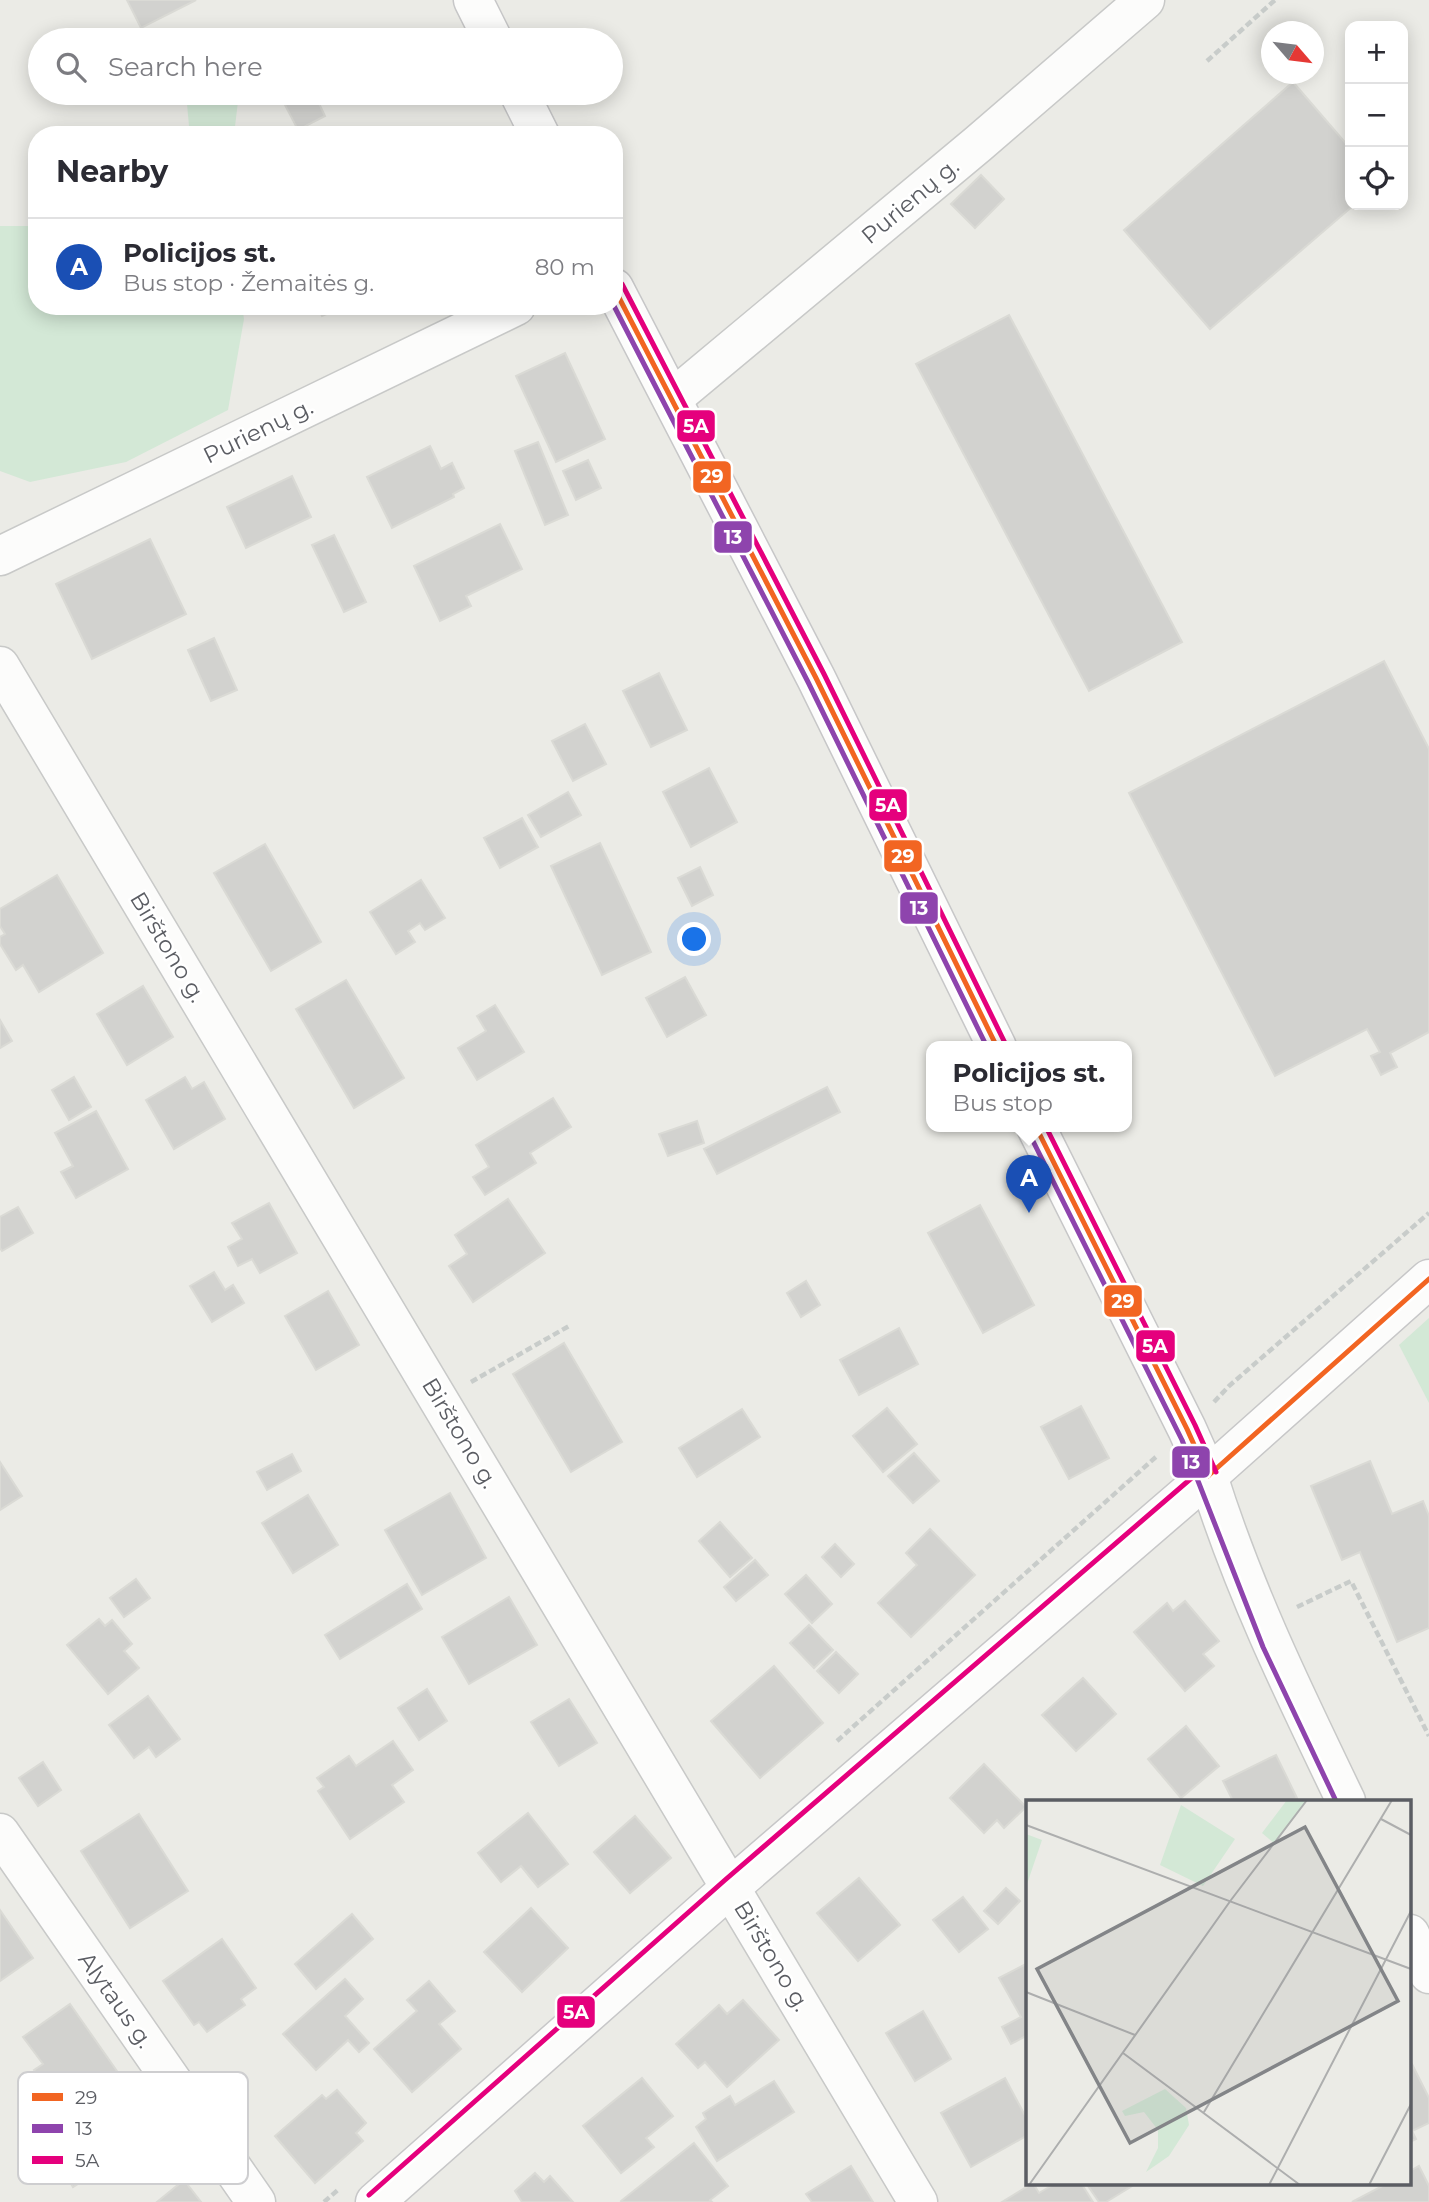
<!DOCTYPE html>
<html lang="en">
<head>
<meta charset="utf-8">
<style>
	:root { --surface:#fff; --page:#f2f2f3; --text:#2b2b33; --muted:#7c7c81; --line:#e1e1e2; --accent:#8d8f91 }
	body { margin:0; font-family:Montserrat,sans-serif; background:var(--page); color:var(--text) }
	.controls { position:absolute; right:21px; top:21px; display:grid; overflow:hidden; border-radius:14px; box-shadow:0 4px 18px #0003 }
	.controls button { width:63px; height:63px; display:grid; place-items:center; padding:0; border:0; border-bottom:2px solid var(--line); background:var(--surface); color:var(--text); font:35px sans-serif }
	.compass { position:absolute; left:1261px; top:21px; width:63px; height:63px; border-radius:50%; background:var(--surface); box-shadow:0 4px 18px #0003; rotate:118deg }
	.you { position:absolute; left:695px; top:940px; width:24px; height:24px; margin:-18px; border:5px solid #fff; border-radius:50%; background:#1a73e8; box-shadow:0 0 0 10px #1a73e833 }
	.badge { display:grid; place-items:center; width:46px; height:46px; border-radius:50%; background:var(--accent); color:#fff; font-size:23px; font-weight:700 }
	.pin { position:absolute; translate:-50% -58px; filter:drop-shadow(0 2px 4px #0008) }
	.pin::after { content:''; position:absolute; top:37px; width:24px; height:21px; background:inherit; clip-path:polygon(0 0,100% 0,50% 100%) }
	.popup { position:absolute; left:926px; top:1041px; width:206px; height:91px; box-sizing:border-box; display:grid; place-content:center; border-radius:14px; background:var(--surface); filter:drop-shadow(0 2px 5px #0005); font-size:23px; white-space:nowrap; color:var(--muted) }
	.popup b { font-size:26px; color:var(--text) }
	.popup::after { content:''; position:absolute; left:50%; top:100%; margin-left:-14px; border:14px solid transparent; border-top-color:var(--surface) }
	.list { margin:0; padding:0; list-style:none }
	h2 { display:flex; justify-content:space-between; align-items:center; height:91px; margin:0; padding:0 28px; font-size:30px }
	h2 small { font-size:23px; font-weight:400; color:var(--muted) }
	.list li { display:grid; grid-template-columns:46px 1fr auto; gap:21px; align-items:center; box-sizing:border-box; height:98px; padding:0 28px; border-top:2px solid var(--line) }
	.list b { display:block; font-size:26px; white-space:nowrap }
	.list p { margin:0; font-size:23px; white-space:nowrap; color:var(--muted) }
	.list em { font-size:23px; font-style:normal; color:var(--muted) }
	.icon { flex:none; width:38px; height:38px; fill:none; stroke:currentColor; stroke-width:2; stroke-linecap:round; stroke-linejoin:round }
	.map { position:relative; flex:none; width:1429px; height:2202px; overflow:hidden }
	.search { position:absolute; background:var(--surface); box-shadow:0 4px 18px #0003; left:28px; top:28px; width:595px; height:77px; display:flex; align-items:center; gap:18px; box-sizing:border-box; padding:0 24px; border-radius:38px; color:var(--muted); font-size:26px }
	.panel { position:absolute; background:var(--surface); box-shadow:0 4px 18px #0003; left:28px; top:126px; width:595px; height:189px; border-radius:28px }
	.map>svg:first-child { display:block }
</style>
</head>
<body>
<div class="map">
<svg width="1429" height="2202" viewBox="0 0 1429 2202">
	<rect width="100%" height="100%" fill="#ebebe6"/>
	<g fill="#d3e8d6">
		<polygon points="186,93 239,93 234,135 185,135 189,126"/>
		<polygon points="0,226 37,226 37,306 242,306 244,319 228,410 126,462 30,482 0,471"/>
		<polygon points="1429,1318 1429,1403 1399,1345"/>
	</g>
	<g fill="#d2d2cf" stroke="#dadad5" stroke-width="2">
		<polygon points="127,0 196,0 141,28"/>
		<polygon points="1293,82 1350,148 1350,205 1354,205 1210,329 1124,230"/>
		<polygon points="310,93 314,93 325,116 298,130 285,105"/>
		<polygon points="981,175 1004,199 975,228 951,204"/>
		<polygon points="317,306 345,306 322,316"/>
		<polygon points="1009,315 1182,642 1089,691 916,364"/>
		<polygon points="565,353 605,439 556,462 516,376"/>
		<polygon points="538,442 568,515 545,525 515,451"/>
		<polygon points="430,446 441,469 452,463 464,488 453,494 454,497 392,528 367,477"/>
		<polygon points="588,460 601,488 576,500 563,471"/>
		<polygon points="292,476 311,517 246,548 227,507"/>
		<polygon points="500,524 522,569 466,596 471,606 440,621 414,566"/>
		<polygon points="334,535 366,602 344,612 312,545"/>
		<polygon points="150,539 186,614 92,659 56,584"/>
		<polygon points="214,638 237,690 211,701 188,650"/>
		<polygon points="1384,661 1429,749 1429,1032 1390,1053 1397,1067 1381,1075 1371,1056 1380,1052 1367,1029 1275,1076 1129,793"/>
		<polygon points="659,673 687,730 651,747 623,691"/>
		<polygon points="585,724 606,764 573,781 552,741"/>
		<polygon points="709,768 737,822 691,847 663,792"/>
		<polygon points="568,792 581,815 541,837 528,815"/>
		<polygon points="522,818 538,847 500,868 484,838"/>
		<polygon points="600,843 651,952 602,975 551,866"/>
		<polygon points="265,844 321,942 271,971 214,873"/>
		<polygon points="700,867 713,895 692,906 678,878"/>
		<polygon points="57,875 103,953 39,992 23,965 16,970 0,944 0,937 5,934 0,926 0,909"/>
		<polygon points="421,880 445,918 425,930 420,923 408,931 415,942 396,954 370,912"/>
		<polygon points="685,977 706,1015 667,1037 646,998"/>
		<polygon points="346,980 404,1078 354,1108 296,1009"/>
		<polygon points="143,986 173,1037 127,1065 97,1014"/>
		<polygon points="495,1005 524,1052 477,1080 458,1048 486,1031 477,1016"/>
		<polygon points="0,1020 12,1041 0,1048"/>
		<polygon points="74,1077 91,1107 69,1120 52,1090"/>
		<polygon points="185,1077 192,1089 204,1082 225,1119 174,1149 146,1100"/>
		<polygon points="827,1087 840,1112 717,1174 704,1149"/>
		<polygon points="553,1098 571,1127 530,1153 536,1163 485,1195 473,1177 489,1167 476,1145"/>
		<polygon points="96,1111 128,1169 76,1198 61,1172 73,1166 55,1133"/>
		<polygon points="697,1121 704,1143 668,1156 659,1134"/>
		<polygon points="508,1199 545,1253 473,1302 449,1266 467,1254 455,1235"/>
		<polygon points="269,1203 297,1253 260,1273 252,1259 238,1266 228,1247 242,1239 232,1223"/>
		<polygon points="980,1205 1034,1305 983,1333 928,1233"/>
		<polygon points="18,1207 33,1233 2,1251 0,1248 0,1217"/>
		<polygon points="214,1272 225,1290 233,1285 244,1303 212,1322 190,1286"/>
		<polygon points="806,1281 820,1305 801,1317 787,1293"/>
		<polygon points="328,1291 359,1345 316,1370 285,1316"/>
		<polygon points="899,1328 918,1364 859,1395 840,1360"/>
		<polygon points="564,1343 622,1442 571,1472 513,1374"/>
		<polygon points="1081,1406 1109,1458 1069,1479 1041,1427"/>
		<polygon points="887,1408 917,1444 883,1472 853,1436"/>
		<polygon points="742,1409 760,1437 697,1477 679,1448"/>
		<polygon points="914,1453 939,1481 913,1503 888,1476"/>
		<polygon points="292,1454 301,1471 267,1490 257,1472"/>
		<polygon points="1370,1461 1392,1514 1423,1501 1429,1516 1429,1628 1397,1642 1360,1552 1342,1560 1311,1486"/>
		<polygon points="0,1462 22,1496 0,1510"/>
		<polygon points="450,1493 486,1558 422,1595 385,1530"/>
		<polygon points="308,1495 338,1545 293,1573 262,1523"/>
		<polygon points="720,1522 752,1558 730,1577 699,1541"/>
		<polygon points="930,1529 975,1575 911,1637 878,1603 917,1565 906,1553"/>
		<polygon points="835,1544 854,1564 841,1577 822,1557"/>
		<polygon points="755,1560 768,1575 736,1601 724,1587"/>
		<polygon points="806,1575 832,1604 812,1623 785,1594"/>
		<polygon points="136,1579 150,1598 124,1617 110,1598"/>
		<polygon points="407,1584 422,1609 340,1659 325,1635"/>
		<polygon points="509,1597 537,1645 469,1684 442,1637"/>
		<polygon points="1185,1601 1219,1641 1203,1654 1214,1666 1185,1691 1134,1632 1167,1603 1173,1611"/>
		<polygon points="99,1619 105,1626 112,1620 132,1644 124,1651 139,1668 108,1694 67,1645"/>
		<polygon points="809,1625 833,1650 814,1668 790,1643"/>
		<polygon points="836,1652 858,1674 839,1693 817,1671"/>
		<polygon points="774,1666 823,1723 760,1778 711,1721"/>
		<polygon points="1083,1678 1116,1714 1076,1751 1042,1715"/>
		<polygon points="427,1689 447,1721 419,1740 398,1708"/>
		<polygon points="148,1696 180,1739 156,1757 149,1747 134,1758 109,1725"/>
		<polygon points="569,1699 597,1743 559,1766 531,1722"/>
		<polygon points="1186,1726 1219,1766 1181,1798 1148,1759"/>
		<polygon points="393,1741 413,1770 392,1785 404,1802 350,1839 318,1791 324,1787 317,1778 349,1756 356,1766"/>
		<polygon points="1276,1755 1297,1798 1291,1801 1233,1801 1223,1781"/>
		<polygon points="43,1762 61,1790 38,1806 19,1778"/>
		<polygon points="984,1764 1026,1807 1004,1828 997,1820 984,1833 950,1798"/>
		<polygon points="528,1813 568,1864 538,1887 521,1866 501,1882 478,1853"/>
		<polygon points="139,1814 188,1891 130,1928 81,1851"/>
		<polygon points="635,1816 671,1858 630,1893 594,1852"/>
		<polygon points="859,1878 900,1925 858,1961 817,1913"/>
		<polygon points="1006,1888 1020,1901 998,1924 984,1911"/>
		<polygon points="963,1897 988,1929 959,1952 933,1920"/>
		<polygon points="531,1908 568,1948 522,1992 484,1952"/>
		<polygon points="0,1910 33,1958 0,1981"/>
		<polygon points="352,1914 373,1939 316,1989 295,1964"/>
		<polygon points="222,1939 256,1988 241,1999 245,2005 207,2032 199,2022 194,2025 163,1981"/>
		<polygon points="1028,1963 1028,2035 1011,2044 1002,2027 1021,2017 999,1978"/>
		<polygon points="345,1979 363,1999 345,2016 369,2043 359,2052 348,2040 316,2070 283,2034"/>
		<polygon points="429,1981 455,2011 439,2024 461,2049 412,2092 374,2049 417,2011 407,2000"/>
		<polygon points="743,2000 779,2040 727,2087 705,2062 698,2068 676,2044 719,2005 727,2014"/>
		<polygon points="70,2004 119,2074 63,2113 34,2070 43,2064 23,2037"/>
		<polygon points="923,2011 951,2059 915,2081 886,2033"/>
		<polygon points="1412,2064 1429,2098 1429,2123 1412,2131 1416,2139 1410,2142 1410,2065"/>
		<polygon points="642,2078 673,2116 646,2138 654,2147 621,2173 583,2126"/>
		<polygon points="1005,2078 1028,2121 1028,2135 971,2167 941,2113"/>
		<polygon points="774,2081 794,2112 717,2161 696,2127 706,2119 703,2113 730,2096 735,2105"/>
		<polygon points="337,2090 366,2123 356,2133 363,2141 315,2183 275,2136 322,2095 326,2099"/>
		<polygon points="116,2124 132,2149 73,2187 57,2161"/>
		<polygon points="694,2143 728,2186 710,2200 712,2202 622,2202 621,2201"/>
		<polygon points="851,2166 873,2202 812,2202 806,2194"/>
		<polygon points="1419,2166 1429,2186 1429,2202 1352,2202 1388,2183 1410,2183 1410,2171"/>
		<polygon points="535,2173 544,2182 550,2176 573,2202 522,2202 515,2191"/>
		<polygon points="184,2180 201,2202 157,2202"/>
		<polygon points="1033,2183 1039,2193 1056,2183 1081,2183 1093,2202 1002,2202"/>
		<polygon points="1086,2183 1137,2183 1106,2202 1099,2202"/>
	</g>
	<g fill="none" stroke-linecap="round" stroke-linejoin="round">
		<defs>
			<g id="minor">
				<polyline points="672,399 978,144 1145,0"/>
				<polyline points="0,556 516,306"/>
				<polyline points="0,666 918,2202"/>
				<path d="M1208,1476C1244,1591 1294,1693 1346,1801"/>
				<polyline points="0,1833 256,2202"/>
				<polyline points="1410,1934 1429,1974"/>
			</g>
			<g id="secondary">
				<polyline points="473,0 493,40"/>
				<polyline points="519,93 540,135"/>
				<polyline points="614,288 816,678 997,1047"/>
				<polyline points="1036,1127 1187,1429 1208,1476"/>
				<polyline points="375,2202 731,1887 1208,1476 1429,1279"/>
			</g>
		</defs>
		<use href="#minor" stroke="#c8c9c8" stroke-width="41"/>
		<use href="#secondary" stroke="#c7c7c8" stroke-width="41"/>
		<g stroke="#c8ccca" stroke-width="4.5" stroke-dasharray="7 3.5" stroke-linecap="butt">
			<polyline points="1207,61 1275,0"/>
			<polyline points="471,1382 569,1326"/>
			<polyline points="1214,1402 1229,1386 1429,1213"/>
			<polyline points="1297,1607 1351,1581 1429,1736"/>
			<polyline points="837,1741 1157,1456"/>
			<polyline points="324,2202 339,2189"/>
		</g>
		<use href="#minor" stroke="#fcfcfb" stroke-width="38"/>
		<use href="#secondary" stroke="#fcfcfb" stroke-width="38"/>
		<defs>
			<g id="bus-1">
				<polyline points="614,288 816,678 997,1047"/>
				<polyline points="1036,1127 1187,1429 1208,1476"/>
				<polyline points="1208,1476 1429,1279"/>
			</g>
			<g id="bus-2">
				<polyline points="614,306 808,682 987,1047"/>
				<polyline points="1028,1131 1182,1440 1263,1647 1336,1801"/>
			</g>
			<g id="bus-3">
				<polyline points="622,284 824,674 1005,1043"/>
				<polyline points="1046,1127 1195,1425 1216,1472"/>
				<polyline points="369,2195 725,1880 1202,1469"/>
			</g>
		</defs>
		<use href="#bus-1" stroke="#fff" stroke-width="10"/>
		<use href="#bus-2" stroke="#fff" stroke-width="10"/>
		<use href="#bus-3" stroke="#fff" stroke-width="10"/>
		<use href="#bus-1" stroke="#f26522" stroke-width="5"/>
		<use href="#bus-2" stroke="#8e44ad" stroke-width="5"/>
		<use href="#bus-3" stroke="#e5007d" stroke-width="5"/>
	</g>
	<g text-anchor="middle" stroke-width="5" stroke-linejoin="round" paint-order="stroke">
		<g font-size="23" fill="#5b5d63" stroke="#fff">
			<text transform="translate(910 201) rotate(-40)" y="8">Purienų g.</text>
			<text transform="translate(258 431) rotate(-26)" y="8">Purienų g.</text>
			<text transform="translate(168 947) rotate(59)" y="8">Birštono g.</text>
			<text transform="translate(460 1433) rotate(59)" y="8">Birštono g.</text>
			<text transform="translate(772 1956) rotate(59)" y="8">Birštono g.</text>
			<text transform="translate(116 2000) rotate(55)" y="8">Alytaus g.</text>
		</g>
	</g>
	<g transform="translate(1026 1800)">
		<rect width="385" height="385" fill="#ebebe6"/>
		<path d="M261,0H281L249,44L236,33ZM155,5L209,39L177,86L134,65ZM0,34L16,40L0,87ZM139,289L160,308L163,325L143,356L120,372L132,348V330L118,312L99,316L96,311Z" fill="#d3e8d6"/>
		<path fill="none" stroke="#adaeae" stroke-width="2" d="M355,19L385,35M0,25L385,169M205,100L281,0M0,192L109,235M97,253L274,385M178,312L366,0M3,385L205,100M243,385L385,111M343,385L385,304"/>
		<path fill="#838588" fill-opacity="0.15" stroke="#838588" stroke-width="3.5" d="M279,27L372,201L104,343L11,169Z"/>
		<rect width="385" height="385" fill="none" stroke="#5b5d63" stroke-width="3.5"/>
	</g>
	<rect x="18" y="2072" width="230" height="112" rx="10" fill="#fff" stroke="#ceced0" stroke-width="2"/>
	<rect x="32" y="2093" width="31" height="8" fill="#f26522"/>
	<rect x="32" y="2124" width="31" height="9" fill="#8e44ad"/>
	<rect x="32" y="2156" width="31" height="8" fill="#e5007d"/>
	<g font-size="19" fill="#5b5d63">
		<text x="75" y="2104">29</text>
		<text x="75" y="2135">13</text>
		<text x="75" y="2167">5A</text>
	</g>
	<g stroke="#fff" stroke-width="2.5">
		<rect x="676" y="409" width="40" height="34" rx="7" fill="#e5007d"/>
		<rect x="692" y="460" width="40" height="34" rx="7" fill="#f26522"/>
		<rect x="713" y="520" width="40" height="34" rx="7" fill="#8e44ad"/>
		<rect x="868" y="788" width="40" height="34" rx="7" fill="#e5007d"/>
		<rect x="883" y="839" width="40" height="34" rx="7" fill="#f26522"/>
		<rect x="899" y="891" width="40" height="34" rx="7" fill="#8e44ad"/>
		<rect x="1103" y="1284" width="40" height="34" rx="7" fill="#f26522"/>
		<rect x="1135" y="1329" width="41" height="34" rx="7" fill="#e5007d"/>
		<rect x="1171" y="1445" width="40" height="34" rx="7" fill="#8e44ad"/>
		<rect x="556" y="1995" width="40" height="34" rx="7" fill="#e5007d"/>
	</g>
	<g font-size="19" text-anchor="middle" font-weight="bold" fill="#fff">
		<text x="696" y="433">5A</text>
		<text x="712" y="483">29</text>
		<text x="733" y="544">13</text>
		<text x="888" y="812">5A</text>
		<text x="903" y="863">29</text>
		<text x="919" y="915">13</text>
		<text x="1123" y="1308">29</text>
		<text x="1155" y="1353">5A</text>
		<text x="1191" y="1469">13</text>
		<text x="576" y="2019">5A</text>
	</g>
</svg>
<div class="controls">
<button>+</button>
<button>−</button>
<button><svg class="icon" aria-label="locate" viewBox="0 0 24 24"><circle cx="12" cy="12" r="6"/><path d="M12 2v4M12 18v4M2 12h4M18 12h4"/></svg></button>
</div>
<svg class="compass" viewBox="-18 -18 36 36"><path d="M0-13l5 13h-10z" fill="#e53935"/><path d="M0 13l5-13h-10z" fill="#7c7c81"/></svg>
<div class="you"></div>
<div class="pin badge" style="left:1029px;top:1213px;background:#1a4fb4">A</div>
<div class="popup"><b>Policijos st.</b>Bus stop</div>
<div class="search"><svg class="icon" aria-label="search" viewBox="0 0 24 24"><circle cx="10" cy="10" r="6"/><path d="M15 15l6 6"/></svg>Search here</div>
<section class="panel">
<h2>Nearby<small></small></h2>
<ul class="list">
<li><span class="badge" style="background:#1a4fb4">A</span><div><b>Policijos st.</b><p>Bus stop · Žemaitės g.</p></div><em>80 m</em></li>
</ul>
</section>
</div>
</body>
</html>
